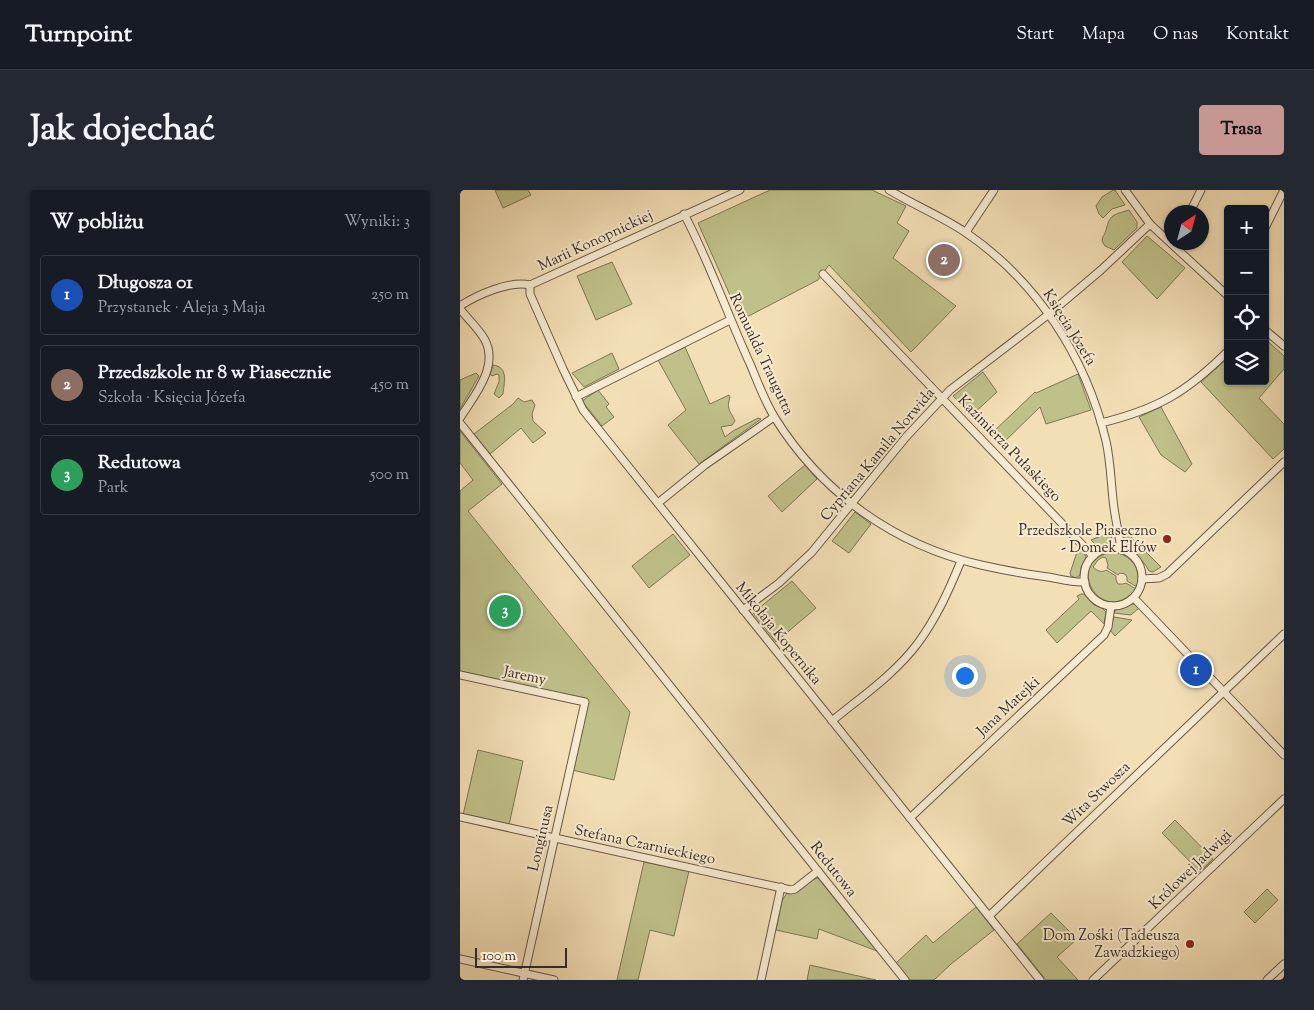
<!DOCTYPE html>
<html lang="pl">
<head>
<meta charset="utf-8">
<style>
	:root { --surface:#171b24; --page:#242831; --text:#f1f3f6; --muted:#9ea1a6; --line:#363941; --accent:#c59692 }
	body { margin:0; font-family:"Sorts Mill Goudy",serif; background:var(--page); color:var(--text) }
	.controls { position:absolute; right:15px; top:15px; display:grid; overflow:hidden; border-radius:5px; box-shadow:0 1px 4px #0004 }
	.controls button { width:45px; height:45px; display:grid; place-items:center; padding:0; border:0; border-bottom:1px solid var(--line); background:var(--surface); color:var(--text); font:25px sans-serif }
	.compass { position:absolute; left:704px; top:15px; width:45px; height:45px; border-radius:50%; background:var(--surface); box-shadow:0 1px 4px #0004; rotate:36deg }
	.scale { position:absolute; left:15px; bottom:12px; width:92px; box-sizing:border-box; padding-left:5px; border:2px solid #3a2c22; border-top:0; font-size:14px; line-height:18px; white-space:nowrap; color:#3a2c22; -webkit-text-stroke:4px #f7ead0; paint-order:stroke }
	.you { position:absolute; left:504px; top:485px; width:18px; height:18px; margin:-12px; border:4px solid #fff; border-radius:50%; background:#1a73e8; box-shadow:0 0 0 8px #1a73e833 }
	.badge { display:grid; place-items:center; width:32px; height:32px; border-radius:50%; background:var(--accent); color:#fff; font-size:16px; font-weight:700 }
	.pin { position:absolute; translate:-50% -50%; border:2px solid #fff; box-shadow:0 1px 5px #0006 }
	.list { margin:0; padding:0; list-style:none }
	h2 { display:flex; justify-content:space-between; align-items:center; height:65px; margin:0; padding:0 20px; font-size:21px }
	h2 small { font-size:16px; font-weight:400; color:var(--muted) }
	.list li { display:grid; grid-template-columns:32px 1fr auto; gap:15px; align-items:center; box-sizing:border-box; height:80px; margin:0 10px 10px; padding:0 10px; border:1px solid var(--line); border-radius:5px }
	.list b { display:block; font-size:19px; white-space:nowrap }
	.list p { margin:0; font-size:16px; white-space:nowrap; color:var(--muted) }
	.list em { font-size:16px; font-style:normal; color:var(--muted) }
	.icon { flex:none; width:28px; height:28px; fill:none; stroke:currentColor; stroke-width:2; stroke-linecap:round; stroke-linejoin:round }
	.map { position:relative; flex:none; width:824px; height:790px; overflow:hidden; border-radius:5px }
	header { display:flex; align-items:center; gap:30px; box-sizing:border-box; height:70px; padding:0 25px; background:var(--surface); border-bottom:1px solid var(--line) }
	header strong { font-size:24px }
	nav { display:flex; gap:28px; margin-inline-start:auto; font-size:18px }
	.intro { display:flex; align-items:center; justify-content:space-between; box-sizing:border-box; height:120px; padding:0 30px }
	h1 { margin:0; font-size:35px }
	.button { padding:12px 22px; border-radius:5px; background:var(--accent); color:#111; font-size:18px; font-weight:700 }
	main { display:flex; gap:30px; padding:0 30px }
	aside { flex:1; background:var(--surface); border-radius:5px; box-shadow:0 1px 4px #0004 }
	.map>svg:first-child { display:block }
</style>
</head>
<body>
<header>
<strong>Turnpoint</strong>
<nav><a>Start</a><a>Mapa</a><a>O nas</a><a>Kontakt</a></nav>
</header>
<div class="intro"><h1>Jak dojechać</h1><a class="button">Trasa</a></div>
<main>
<aside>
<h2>W pobliżu<small>Wyniki: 3</small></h2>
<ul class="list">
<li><span class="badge" style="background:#1a4fb4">1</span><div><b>Długosza 01</b><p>Przystanek · Aleja 3 Maja</p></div><em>250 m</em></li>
<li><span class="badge" style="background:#8d6e63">2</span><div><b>Przedszkole nr 8 w Piasecznie</b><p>Szkoła · Księcia Józefa</p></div><em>450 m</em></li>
<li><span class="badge" style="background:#2e9e5b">3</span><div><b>Redutowa</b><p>Park</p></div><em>500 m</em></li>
</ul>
</aside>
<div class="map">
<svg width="824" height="790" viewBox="0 0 824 790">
	<rect width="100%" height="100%" fill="#f3dfb6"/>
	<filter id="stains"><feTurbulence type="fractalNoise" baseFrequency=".004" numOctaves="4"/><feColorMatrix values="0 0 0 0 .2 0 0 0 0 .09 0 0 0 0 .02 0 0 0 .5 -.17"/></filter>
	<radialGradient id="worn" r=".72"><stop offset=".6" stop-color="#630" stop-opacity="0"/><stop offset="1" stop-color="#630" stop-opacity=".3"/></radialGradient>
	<g fill="#c0c08a" stroke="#7d7656">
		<polygon points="35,0 68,0 71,5 43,18"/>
		<polygon points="310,0 412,0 446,16 437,33 449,41 433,68 496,116 451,162 369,75 358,90 281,130 238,33"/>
		<polygon points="653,0 655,0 665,15 652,19 643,28 639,24 636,16 642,7"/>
		<path d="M669,20L677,32V38L654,60L645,56L642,51C642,46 645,45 646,40C650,24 653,25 669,20Z"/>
		<polygon points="687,46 725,78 697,109 662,72"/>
		<polygon points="152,72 172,114 136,130 117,86"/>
		<polygon points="805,149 824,166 824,179 799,208 824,234 824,259 813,269 741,192 768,168 768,191 805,191"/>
		<path d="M225,157L250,214L269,205L270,207C266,219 270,220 275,231L272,235L261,237L265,247L273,241L298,228L301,229L239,274L208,235L226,220L198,170Z"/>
		<polygon points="152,163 159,179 124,197 112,183"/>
		<path d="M33,175C49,177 44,193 43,204L39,208L34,204L39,192V185L37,184L32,186L30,184Z"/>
		<polygon points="523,182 537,202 512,225 493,206"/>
		<polygon points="16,183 19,186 0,219 0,190"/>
		<polygon points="618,184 631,220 586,234 580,217 541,255 530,245 575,202 576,203"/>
		<polygon points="138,200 149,214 146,217 154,227 142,236 122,211"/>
		<polygon points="58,208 64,212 72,210 75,215 72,224 73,231 86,243 73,253 61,238 30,264 14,244 53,214"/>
		<polygon points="701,217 732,274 725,282 701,265 679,227"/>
		<polygon points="0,241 42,294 8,321 170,522 154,590 112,580 127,510 0,481 0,301 13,290 0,273"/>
		<polygon points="345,275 357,289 322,322 308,306"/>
		<polygon points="395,322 411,334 389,363 372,351"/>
		<path d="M664,340L701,377L693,382L689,381C682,367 672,363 664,352Z"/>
		<polygon points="651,342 652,352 637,356 631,350"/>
		<polygon points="213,344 230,365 189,398 172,376"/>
		<polygon points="623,361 626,367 621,377 620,385 616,388 611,386 610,383 617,362"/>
		<path d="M653,362C671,365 682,378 677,397L667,391V387L665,384L660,383L658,385L647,378L648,375L646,368L643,367L638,370L633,377C637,381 642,383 646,380L656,386V390L658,394H663L666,393L676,399C642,440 601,371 653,362Z"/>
		<polygon points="332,391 356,418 316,452 293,423"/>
		<polygon points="621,404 624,404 634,415 642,418 646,422 644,434 631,421 597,453 586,440 619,409 617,406"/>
		<polygon points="671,414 675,414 679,418 671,425 654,423 656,419"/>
		<polygon points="654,427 672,430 655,446 650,440"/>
		<polygon points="18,560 63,571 49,635 3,625"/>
		<polygon points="715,630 753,669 740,682 702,643"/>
		<polygon points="184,672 229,681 214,746 190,740 178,790 157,790"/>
		<path d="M358,688L417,761L359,739L357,749L316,740L322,711L327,703C340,700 347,690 358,688Z"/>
		<polygon points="807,699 818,710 795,733 784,722"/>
		<polygon points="516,717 534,740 491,774 474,790 450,790 436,773 466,745 473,753"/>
		<polygon points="591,723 617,749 597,767 618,790 586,790 557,754"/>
		<polygon points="350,775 416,790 347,790"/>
	</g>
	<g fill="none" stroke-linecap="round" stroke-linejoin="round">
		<defs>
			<g id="street">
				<path d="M429,0C454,15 481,26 505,42C577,91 626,167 646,251C651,273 651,296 654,318C656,332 659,345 661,359"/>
				<polyline points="665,0 690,34 768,106"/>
				<polyline points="730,22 741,0"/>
				<path d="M224,24C250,73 268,126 291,176C298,193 305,212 315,228C362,303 434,355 521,375C543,380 565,384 588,387C600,389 613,393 625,392"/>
				<polyline points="805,38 824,0"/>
				<polyline points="506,42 534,0"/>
				<polyline points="363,84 633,366"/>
				<polyline points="70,95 70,104 103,179 123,220 580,790"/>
				<path d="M0,116C17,105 50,90 70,95L280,0"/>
				<path d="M0,119C8,129 19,139 25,150C39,177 14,206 0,228"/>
				<polyline points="805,140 824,156"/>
				<polyline points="116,207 270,130"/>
				<polyline points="0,233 445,790"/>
				<path d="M641,233C698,219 727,202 768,161"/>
				<polyline points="198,313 245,275 314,227"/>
				<circle cx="653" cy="387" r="29"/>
				<polyline points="682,389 699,388 707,384 824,272"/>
				<polyline points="674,408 824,565"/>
				<polyline points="283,420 319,393 352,362 446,247 490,200 589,124 641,80 690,34"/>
				<polyline points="0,485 125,512 63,790"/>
				<path d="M372,531C401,507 435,484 458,453C477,427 489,400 501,371"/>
				<polyline points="0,627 331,700 335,699 358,681"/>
				<polyline points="450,628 644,445 648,437 651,416"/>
				<polyline points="529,726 824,444"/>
				<polyline points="0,769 94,790"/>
				<polyline points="301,790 321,697"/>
				<polyline points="633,790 824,609"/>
				<polyline points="807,790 824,774"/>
			</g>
		</defs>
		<use href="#street" stroke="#685947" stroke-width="9"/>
		<use href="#street" stroke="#f7ead0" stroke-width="7"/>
	</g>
	<g fill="#8f2418" stroke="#f7ead0" stroke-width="2">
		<circle cx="707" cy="349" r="5"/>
		<circle cx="730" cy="754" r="5"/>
	</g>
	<g text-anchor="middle" stroke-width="4" stroke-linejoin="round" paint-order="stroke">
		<g font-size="15" fill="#3a2c22" stroke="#f7ead0">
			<text transform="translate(135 50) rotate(-25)" y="5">Marii Konopnickiej</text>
			<text transform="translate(610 137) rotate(58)" y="5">Księcia Józefa</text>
			<text transform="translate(302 164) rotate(65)" y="5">Romualda Traugutta</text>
			<text transform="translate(550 258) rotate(46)" y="5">Kazimierza Pułaskiego</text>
			<text transform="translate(417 264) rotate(-50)" y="5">Cypriana Kamila Norwida</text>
			<text transform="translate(319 443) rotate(51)" y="5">Mikołaja Kopernika</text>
			<text transform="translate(65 485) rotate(12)" y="5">Jaremy</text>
			<text transform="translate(548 516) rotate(-43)" y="5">Jana Matejki</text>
			<text transform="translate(636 604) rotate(-44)" y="5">Wita Stwosza</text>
			<text transform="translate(80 648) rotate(-77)" y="5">Longinusa</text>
			<text transform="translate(185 654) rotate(12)" y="5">Stefana Czarnieckiego</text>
			<text transform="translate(374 679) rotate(52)" y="5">Redutowa</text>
			<text transform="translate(730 679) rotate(-44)" y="5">Królowej Jadwigi</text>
		</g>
		<g font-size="15" fill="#3a2c22" stroke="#f7ead0" text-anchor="end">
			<text x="697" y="345">Przedszkole Piaseczno<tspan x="697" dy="17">- Domek Elfów</tspan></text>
			<text x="720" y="750">Dom Zośki (Tadeusza<tspan x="720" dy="17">Zawadzkiego)</tspan></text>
		</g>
	</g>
	<rect width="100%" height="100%" filter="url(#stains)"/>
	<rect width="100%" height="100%" fill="url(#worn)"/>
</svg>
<div class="controls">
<button>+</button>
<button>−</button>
<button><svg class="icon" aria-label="locate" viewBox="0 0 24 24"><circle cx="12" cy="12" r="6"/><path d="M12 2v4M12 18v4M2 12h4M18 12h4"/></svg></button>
<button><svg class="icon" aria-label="layers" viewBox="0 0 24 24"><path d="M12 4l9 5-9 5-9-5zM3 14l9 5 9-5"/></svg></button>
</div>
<svg class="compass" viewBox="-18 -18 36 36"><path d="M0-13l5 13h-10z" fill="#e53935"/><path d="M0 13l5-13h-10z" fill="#9ea1a6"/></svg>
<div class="scale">100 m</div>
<div class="you"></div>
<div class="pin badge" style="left:736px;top:480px;background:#1a4fb4">1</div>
<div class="pin badge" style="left:484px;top:70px;background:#8d6e63">2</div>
<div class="pin badge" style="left:45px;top:421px;background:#2e9e5b">3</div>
</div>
</main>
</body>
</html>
